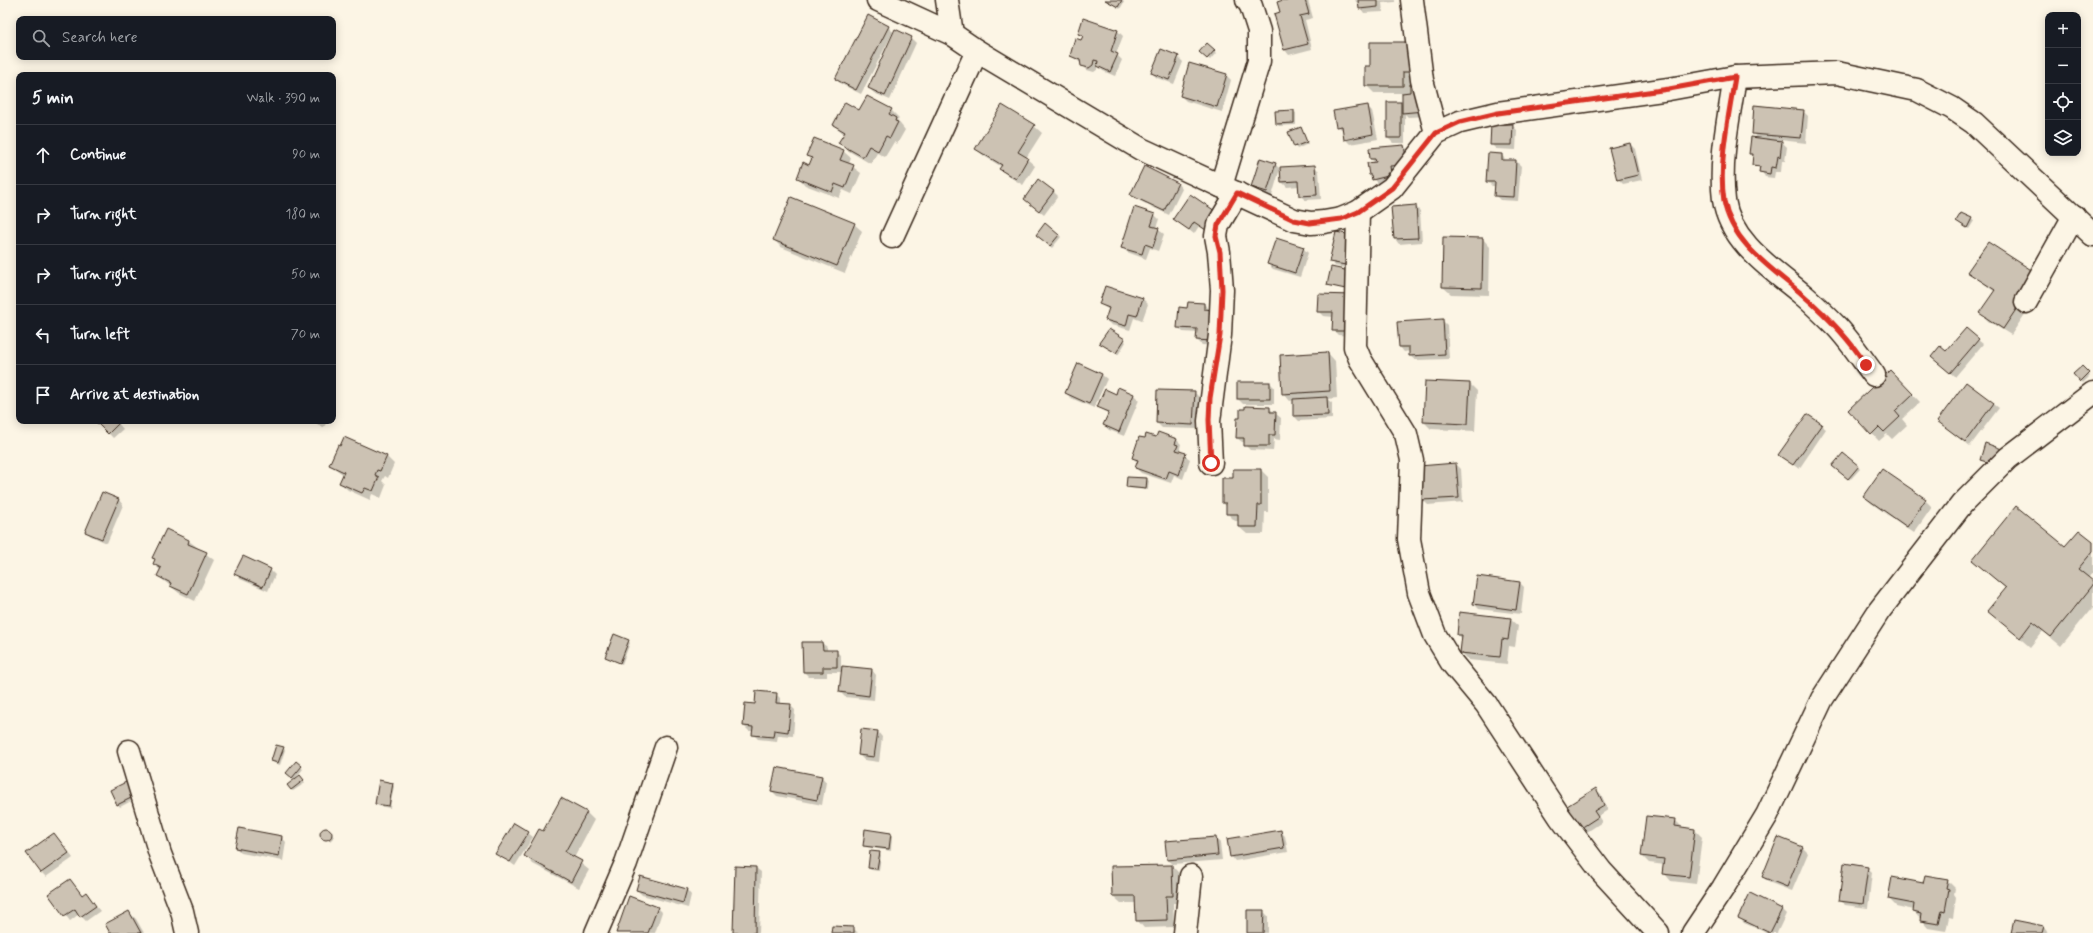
<!DOCTYPE html>
<html lang="en">
<head>
<meta charset="utf-8">
<style>
	:root { --surface:#171b24; --page:#242831; --text:#f1f3f6; --muted:#9ea1a6; --line:#363941 }
	body { margin:0; font-family:Mynerve,sans-serif; background:var(--page); color:var(--text) }
	.controls { position:absolute; right:12px; top:12px; display:grid; overflow:hidden; border-radius:8px; box-shadow:0 2px 10px #0003 }
	.controls button { width:36px; height:36px; display:grid; place-items:center; padding:0; border:0; border-bottom:1px solid var(--line); background:var(--surface); color:var(--text); font:20px sans-serif }
	.stop { position:absolute; width:12px; height:12px; margin:-9px; border:3px solid #d93025; border-radius:50%; background:#fff }
	.stop.end { background:#d93025; border-color:#fff; box-shadow:0 1px 4px #0008 }
	.list { margin:0; padding:0; list-style:none }
	h2 { display:flex; justify-content:space-between; align-items:center; height:52px; margin:0; padding:0 16px; font-size:17px }
	h2 small { font-size:13px; font-weight:400; color:var(--muted) }
	.list li { display:grid; grid-template-columns:26px 1fr auto; gap:12px; align-items:center; box-sizing:border-box; height:60px; padding:0 16px; border-top:1px solid var(--line) }
	.list b { display:block; font-size:15px; white-space:nowrap }
	.list em { font-size:13px; font-style:normal; color:var(--muted) }
	.icon { flex:none; width:22px; height:22px; fill:none; stroke:currentColor; stroke-width:2; stroke-linecap:round; stroke-linejoin:round }
	.map { position:relative; flex:none; width:2093px; height:933px; overflow:hidden }
	.search { position:absolute; background:var(--surface); box-shadow:0 2px 10px #0003; left:16px; top:16px; width:320px; height:44px; display:flex; align-items:center; gap:10px; box-sizing:border-box; padding:0 14px; border-radius:8px; color:var(--muted); font-size:15px }
	.panel { position:absolute; background:var(--surface); box-shadow:0 2px 10px #0003; left:16px; top:72px; width:320px; height:352px; border-radius:8px }
	.map>svg:first-child { display:block }
</style>
</head>
<body>
<div class="map">
<svg width="2093" height="933" viewBox="0 0 2093 933">
	<rect width="100%" height="100%" fill="#fcf5e5"/>
	<filter id="ink" filterUnits="userSpaceOnUse"><feTurbulence type="fractalNoise" baseFrequency=".025" numOctaves="2"/><feDisplacementMap in="SourceGraphic" scale="8" xChannelSelector="R" yChannelSelector="G"/><feConvolveMatrix kernelMatrix="1 2 1 2 8 2 1 2 1" color-interpolation-filters="sRGB"/></filter>
	<g filter="url(#ink)">
		<g fill="#0003">
			<polygon points="1106,0 1122,0 1124,2 1120,9"/>
			<polygon points="1288,0 1308,0 1313,18 1305,20 1312,49 1289,55 1285,50 1276,14 1281,13"/>
			<polygon points="1355,0 1395,0 1395,2 1382,3 1383,12 1364,13"/>
			<polygon points="1083,20 1118,31 1123,36 1116,54 1122,60 1115,76 1103,71 1098,66 1098,69 1094,72 1087,70 1081,63 1071,56 1084,38 1079,33"/>
			<polygon points="888,27 893,32 861,94 841,84 836,79"/>
			<polygon points="911,38 916,43 890,100 874,93 869,88"/>
			<polygon points="1371,43 1419,79 1410,79 1410,85 1419,84 1428,116 1408,117 1405,114 1405,143 1393,143 1388,138 1400,103 1403,105 1403,93 1374,93 1366,85 1371,66"/>
			<polygon points="1207,44 1216,53 1210,60 1201,52"/>
			<polygon points="1178,57 1183,62 1174,84 1157,78 1152,73"/>
			<polygon points="1226,75 1231,80 1222,112 1186,101 1181,96"/>
			<polygon points="1367,106 1372,111 1378,139 1350,144 1345,139 1344,131 1337,126"/>
			<polygon points="891,110 899,118 897,120 905,130 897,144 894,142 885,157 877,153 871,164 847,150 840,143 844,134 834,125 859,111"/>
			<polygon points="1293,111 1296,113 1296,125 1279,126 1277,124"/>
			<polygon points="1803,111 1808,116 1806,143 1780,140 1787,147 1785,161 1782,161 1781,172 1775,172 1774,178 1765,177 1761,170 1753,164 1753,157 1750,153 1758,139 1753,133"/>
			<polygon points="1512,125 1517,130 1516,150 1496,149 1491,144"/>
			<polygon points="1034,126 1042,133 1026,158 1035,166 1023,185 1008,176 1001,169 1002,167 984,156 976,149"/>
			<polygon points="1301,128 1308,144 1297,149 1295,146"/>
			<polygon points="1630,144 1635,149 1642,180 1623,184 1618,179"/>
			<polygon points="1404,146 1409,151 1386,184 1378,185 1370,174 1376,163 1371,159"/>
			<polygon points="843,151 851,158 849,164 861,173 852,194 843,190 839,198 805,185 798,177 810,166 812,160 807,155"/>
			<polygon points="1502,155 1506,161 1516,161 1521,166 1518,201 1500,200 1495,195 1496,186 1492,186 1487,181"/>
			<polygon points="1275,164 1280,169 1272,196 1257,192 1252,187"/>
			<polygon points="1314,166 1319,171 1321,199 1305,200 1300,195 1300,186 1287,187 1282,182"/>
			<polygon points="1145,168 1178,184 1182,189 1169,215 1136,199 1132,194"/>
			<polygon points="1053,191 1058,196 1044,215 1025,199"/>
			<polygon points="1415,206 1420,211 1422,242 1399,244 1395,239"/>
			<polygon points="1154,214 1159,219 1156,228 1164,234 1158,251 1150,248 1146,259 1127,252 1122,247"/>
			<polygon points="1962,214 1974,221 1969,229 1957,221"/>
			<polygon points="1222,218 1211,234 1199,226 1194,234 1175,219"/>
			<polygon points="854,224 862,231 845,273 781,247 774,240"/>
			<polygon points="1336,233 1356,270 1335,266 1331,261"/>
			<polygon points="1059,235 1061,237 1052,248 1039,237"/>
			<polygon points="1483,239 1490,247 1489,295 1451,294 1443,287"/>
			<polygon points="1303,248 1308,253 1300,277 1273,269 1268,264"/>
			<polygon points="1332,268 1352,291 1328,284"/>
			<polygon points="1969,272 2046,283 2011,335 1988,321 1981,313 1995,292"/>
			<polygon points="1350,296 1352,336 1338,335 1333,330 1334,317 1323,316 1318,311"/>
			<polygon points="1143,299 1148,304 1142,321 1134,318 1130,330 1111,325 1106,320 1109,310 1100,304"/>
			<polygon points="1204,304 1209,309 1216,346 1202,345 1197,340 1198,333 1183,332 1178,327 1188,309"/>
			<polygon points="1442,320 1447,325 1449,359 1415,360 1410,356 1410,351 1404,352 1400,347"/>
			<polygon points="1124,340 1126,342 1118,355 1103,345"/>
			<polygon points="1978,340 1983,344 1955,377 1937,361 1946,352"/>
			<polygon points="1328,353 1335,361 1337,398 1327,399 1332,403 1332,419 1299,421 1294,416 1294,400 1290,401 1283,393"/>
			<polygon points="2082,368 2090,376 2083,383 2074,374"/>
			<polygon points="1890,371 1920,402 1902,419 1907,425 1892,439 1887,434 1879,441 1849,410"/>
			<polygon points="1102,375 1107,379 1094,408 1071,398 1066,393"/>
			<polygon points="1270,383 1274,387 1274,404 1243,404 1238,399"/>
			<polygon points="1966,383 1999,408 1970,446 1938,421"/>
			<polygon points="1470,384 1477,391 1475,431 1431,429 1424,422"/>
			<polygon points="1119,389 1134,395 1139,400 1124,436 1109,430 1104,425 1109,414 1099,407 1116,395"/>
			<polygon points="1158,391 1194,392 1199,397 1198,429 1162,428 1157,423"/>
			<polygon points="1269,408 1281,418 1280,440 1274,439 1273,451 1250,450 1245,445 1245,442 1242,442 1237,438"/>
			<polygon points="1807,415 1826,429 1799,469 1780,455"/>
			<polygon points="97,421 116,421 123,429 113,438"/>
			<polygon points="313,421 328,421 323,428"/>
			<polygon points="1156,438 1176,439 1181,444 1180,448 1181,453 1190,459 1183,479 1174,475 1171,483 1141,473 1136,468 1138,463 1133,458 1145,439"/>
			<polygon points="345,439 387,457 394,464 388,478 385,476 382,481 386,485 381,498 372,494 370,500 348,490 340,483 344,475 330,465"/>
			<polygon points="1456,464 1461,469 1463,502 1428,505 1423,500 1420,467"/>
			<polygon points="1858,467 1860,469 1850,480 1836,468"/>
			<polygon points="1261,470 1268,477 1268,512 1265,512 1264,534 1247,534 1239,527 1239,521 1235,521 1227,513 1227,507 1223,503 1234,479"/>
			<polygon points="1147,479 1149,481 1148,490 1129,488 1127,486"/>
			<polygon points="1864,496 1925,500 1932,507 1914,533 1871,503"/>
			<polygon points="119,500 123,505 107,543 91,536 86,532"/>
			<polygon points="166,531 189,541 214,560 195,601 179,593 158,576 161,571 154,564"/>
			<polygon points="2093,543 2093,572 2088,578 2093,582 2093,607 2061,646 2043,631 2030,647 1988,611 2006,589 1973,560"/>
			<polygon points="270,570 275,575 268,591 240,579 236,574"/>
			<polygon points="1520,583 1524,587 1521,614 1479,609 1474,604"/>
			<polygon points="1510,619 1518,626 1515,647 1509,646 1507,664 1469,660 1462,653 1463,640 1458,634"/>
			<polygon points="628,641 630,643 622,664 606,657"/>
			<polygon points="822,643 827,647 827,651 836,651 841,656 841,666 872,670 876,675 874,700 845,697 840,692 842,672 827,672 827,677 809,677 804,672"/>
			<polygon points="776,694 781,699 781,704 790,705 795,710 793,736 778,735 777,741 758,739 753,734 753,731 749,731 744,726 755,705"/>
			<polygon points="878,732 882,737 879,762 864,760 859,755"/>
			<polygon points="283,748 285,750 280,765 274,763 272,761"/>
			<polygon points="296,763 303,769 295,779 302,778 305,783 293,791 291,789 295,780 288,773"/>
			<polygon points="822,777 826,782 822,805 777,796 772,791"/>
			<polygon points="126,783 135,799 120,807 118,804"/>
			<polygon points="392,784 394,786 390,808 378,806 376,804"/>
			<polygon points="1596,790 1601,794 1608,810 1598,816 1602,822 1587,832 1582,827"/>
			<polygon points="561,800 587,813 594,820 574,858 589,870 579,888 533,864 526,856 544,832"/>
			<polygon points="1675,820 1683,828 1695,830 1702,837 1696,884 1671,881 1664,873 1665,865 1649,863 1642,856"/>
			<polygon points="328,829 334,837 330,841 322,837 322,831"/>
			<polygon points="1280,831 1285,836 1288,852 1235,861 1231,856"/>
			<polygon points="528,833 533,837 515,866 497,853"/>
			<polygon points="54,834 73,858 46,877 42,873"/>
			<polygon points="890,834 892,836 891,851 866,847 864,845"/>
			<polygon points="282,837 286,842 283,861 241,853 236,848"/>
			<polygon points="1216,838 1220,843 1222,860 1173,864 1168,860"/>
			<polygon points="1779,838 1803,848 1808,853 1792,891 1768,882 1763,877"/>
			<polygon points="879,853 881,855 879,871 871,870 869,868"/>
			<polygon points="1172,866 1179,873 1180,903 1173,903 1174,927 1144,928 1137,920 1136,903 1121,903 1113,896"/>
			<polygon points="756,868 761,872 759,933 734,933"/>
			<polygon points="1868,868 1872,872 1868,908 1845,905 1840,900"/>
			<polygon points="70,880 83,896 90,899 100,911 86,921 79,914 70,921 50,895"/>
			<polygon points="1947,880 1955,888 1954,894 1956,897 1953,918 1949,917 1946,931 1928,928 1914,912 1914,910 1896,906 1889,899 1924,884"/>
			<polygon points="637,890 687,890 691,895 688,908 642,895"/>
			<polygon points="657,907 662,912 655,933 617,933"/>
			<polygon points="1781,909 1786,914 1777,933 1767,933 1744,923 1740,918"/>
			<polygon points="1263,911 1268,916 1268,933 1248,933"/>
			<polygon points="128,912 136,919 144,933 111,933"/>
			<polygon points="2043,926 2048,933 2012,933"/>
			<polygon points="853,928 858,933 832,933"/>
		</g>
		<g fill="#ccc2b3" stroke="#3b2a1e">
			<polygon points="1105,0 1122,0 1118,7"/>
			<polygon points="1283,0 1305,0 1309,14 1300,16 1308,44 1284,50 1274,14 1280,12 1277,2"/>
			<polygon points="1358,0 1378,0 1378,7 1359,9"/>
			<polygon points="868,15 889,26 856,90 835,79"/>
			<polygon points="1083,18 1118,30 1111,51 1118,54 1110,72 1097,66 1098,61 1094,60 1093,65 1089,68 1081,66 1080,60 1070,56 1075,38 1081,40 1083,36 1078,34"/>
			<polygon points="895,29 912,37 885,96 868,88"/>
			<polygon points="1370,42 1412,42 1412,72 1403,72 1403,86 1365,86 1365,66 1370,66"/>
			<polygon points="1207,43 1215,50 1207,59 1199,52"/>
			<polygon points="1161,49 1179,56 1169,80 1151,73"/>
			<polygon points="1189,63 1227,74 1217,107 1180,96"/>
			<polygon points="1420,83 1424,111 1402,113 1402,93 1410,92 1410,84"/>
			<polygon points="867,96 892,109 889,114 896,118 895,121 898,122 890,138 886,136 878,151 869,146 863,157 838,143 845,132 833,125 845,102 859,110"/>
			<rect x="1387" y="102" width="14" height="36"/>
			<polygon points="1002,105 1035,125 1018,152 1028,158 1016,179 999,169 1002,165 975,149"/>
			<polygon points="1368,105 1373,134 1344,140 1342,126 1336,127 1333,111"/>
			<polygon points="1754,105 1804,110 1801,138 1752,134"/>
			<polygon points="1294,110 1294,123 1276,124 1275,111"/>
			<polygon points="1491,124 1513,124 1512,145 1490,145"/>
			<polygon points="1301,127 1307,142 1294,147 1288,132"/>
			<polygon points="1751,137 1782,141 1780,157 1778,156 1776,168 1771,167 1770,174 1759,172 1760,166 1752,165 1753,154 1749,154"/>
			<polygon points="814,138 844,150 840,160 854,165 845,188 835,184 832,192 797,178 803,162 809,165 812,158 806,156"/>
			<polygon points="1630,143 1638,175 1617,180 1609,148"/>
			<polygon points="1404,145 1406,158 1403,165 1390,166 1391,173 1387,173 1388,176 1372,180 1371,175 1369,175 1367,163 1376,162 1375,159 1370,159 1369,148"/>
			<polygon points="1488,153 1502,154 1502,160 1516,160 1514,197 1494,196 1495,182 1486,182"/>
			<polygon points="1260,158 1276,163 1267,192 1251,187"/>
			<polygon points="1315,165 1317,195 1299,196 1298,181 1281,182 1280,167"/>
			<polygon points="1144,166 1178,183 1164,211 1130,195"/>
			<polygon points="1038,179 1054,191 1039,211 1024,199"/>
			<polygon points="1190,194 1218,213 1206,230 1194,222 1189,230 1173,219"/>
			<polygon points="791,197 855,223 837,266 773,240"/>
			<polygon points="1416,205 1418,238 1394,239 1391,207"/>
			<polygon points="1134,207 1155,214 1151,226 1159,228 1153,247 1145,244 1142,254 1121,248"/>
			<polygon points="1961,213 1972,218 1967,228 1956,221"/>
			<polygon points="1045,223 1059,235 1050,246 1036,235"/>
			<polygon points="1336,232 1357,236 1351,266 1329,262"/>
			<polygon points="1443,237 1483,238 1482,288 1442,287"/>
			<polygon points="1276,238 1304,247 1295,273 1267,264"/>
			<polygon points="1988,242 2039,275 2003,329 1979,313 1995,290 1967,272"/>
			<polygon points="1331,267 1354,272 1350,290 1327,285"/>
			<polygon points="1105,286 1143,298 1137,316 1129,314 1126,326 1105,320 1109,308 1099,304"/>
			<polygon points="1318,294 1351,295 1348,331 1332,331 1333,312 1317,312"/>
			<polygon points="1188,302 1204,303 1204,309 1214,310 1212,341 1196,340 1197,329 1177,328 1179,307 1187,308"/>
			<polygon points="1443,319 1445,354 1409,356 1409,347 1399,347 1397,322"/>
			<polygon points="1966,328 1979,339 1950,373 1931,357 1940,346 1946,351"/>
			<polygon points="1109,329 1125,339 1116,353 1099,343"/>
			<polygon points="1328,352 1330,391 1282,394 1280,355"/>
			<polygon points="1078,363 1102,374 1089,404 1065,393"/>
			<polygon points="2082,366 2089,373 2080,382 2073,374"/>
			<polygon points="1890,370 1913,394 1895,411 1900,417 1884,432 1879,427 1871,435 1848,410"/>
			<polygon points="1425,381 1470,383 1468,424 1423,422"/>
			<rect x="1237" y="382" width="33" height="17"/>
			<polygon points="1966,382 1994,403 1965,442 1937,421"/>
			<polygon points="1118,387 1134,394 1119,432 1103,425 1109,412 1097,407 1105,389 1116,394"/>
			<polygon points="1157,390 1195,391 1193,425 1156,423"/>
			<polygon points="1327,397 1328,415 1293,416 1293,399"/>
			<polygon points="1245,406 1270,407 1270,412 1276,412 1275,435 1269,435 1269,446 1244,446 1244,438 1236,438 1237,418 1240,418 1240,409 1245,409"/>
			<polygon points="1807,414 1822,424 1793,465 1778,455"/>
			<polygon points="95,421 117,421 119,423 108,434"/>
			<polygon points="1158,432 1177,439 1175,444 1178,445 1176,450 1186,453 1179,475 1169,471 1166,479 1135,468 1138,460 1132,458 1139,437 1145,438 1146,434 1156,437"/>
			<polygon points="344,437 387,456 380,471 377,470 375,475 379,477 373,491 365,488 362,493 339,483 344,472 329,465 338,445 340,446"/>
			<polygon points="1985,443 2002,449 1997,465 1980,460"/>
			<polygon points="1843,453 1859,466 1848,479 1832,466"/>
			<polygon points="1456,463 1459,498 1422,500 1419,466"/>
			<polygon points="1233,469 1261,469 1261,505 1258,505 1257,527 1238,527 1238,514 1226,514 1226,503 1222,503 1222,478 1233,478"/>
			<polygon points="1882,469 1926,499 1907,527 1863,496"/>
			<polygon points="1127,477 1147,478 1146,489 1126,487"/>
			<polygon points="102,492 119,499 102,539 85,532"/>
			<polygon points="2016,506 2065,546 2079,530 2093,541 2093,551 2078,569 2093,581 2093,585 2051,637 2032,622 2020,638 1987,611 2006,588 1972,560"/>
			<polygon points="166,529 189,540 188,544 207,552 188,594 170,586 171,583 157,576 161,568 153,564 155,559 152,558"/>
			<polygon points="243,556 271,569 263,587 234,574"/>
			<polygon points="1477,576 1520,582 1516,610 1473,604"/>
			<polygon points="1459,612 1511,618 1508,640 1502,639 1500,657 1460,653 1462,635 1457,635"/>
			<polygon points="614,634 629,640 620,663 605,657"/>
			<polygon points="802,642 822,642 823,650 837,650 837,667 823,667 823,672 803,672"/>
			<polygon points="842,666 872,669 869,696 839,692"/>
			<polygon points="756,691 777,693 776,703 791,704 788,732 774,730 773,737 752,735 753,727 743,726 745,703 755,704"/>
			<polygon points="861,729 878,731 874,757 858,755"/>
			<polygon points="276,745 284,747 278,763 271,761"/>
			<polygon points="296,761 302,766 292,778 286,773"/>
			<polygon points="776,767 822,776 817,800 771,791"/>
			<polygon points="300,775 304,780 291,790 287,785"/>
			<polygon points="379,780 393,783 389,806 375,804"/>
			<polygon points="126,782 133,797 117,805 110,790"/>
			<polygon points="1596,788 1604,805 1594,811 1598,817 1581,828 1567,806"/>
			<polygon points="561,798 587,812 565,852 582,861 571,882 524,856 539,829 543,831"/>
			<polygon points="1646,816 1676,819 1675,826 1695,829 1689,877 1662,874 1664,859 1641,856"/>
			<polygon points="514,823 529,832 510,862 495,854"/>
			<polygon points="239,828 282,836 279,856 235,848"/>
			<circle cx="326" cy="834" r="6"/>
			<polygon points="865,829 891,833 889,849 863,846"/>
			<polygon points="1281,830 1284,848 1230,857 1227,839"/>
			<polygon points="54,833 69,853 41,873 26,853"/>
			<polygon points="1216,837 1218,855 1167,860 1165,841"/>
			<polygon points="1778,837 1803,847 1787,887 1762,877"/>
			<polygon points="870,851 880,852 877,869 868,868"/>
			<polygon points="1844,863 1868,867 1863,904 1839,901"/>
			<polygon points="1172,865 1173,896 1166,896 1167,920 1136,921 1135,896 1112,896 1111,866"/>
			<polygon points="735,866 756,867 755,933 733,933"/>
			<polygon points="1925,875 1948,879 1946,888 1949,889 1945,911 1942,910 1939,924 1920,921 1921,914 1913,912 1914,904 1888,899 1892,877 1923,883"/>
			<polygon points="640,876 687,889 683,903 636,890"/>
			<polygon points="70,879 82,895 86,892 96,906 80,917 75,909 64,916 48,894"/>
			<polygon points="1750,893 1782,909 1770,933 1738,918"/>
			<polygon points="629,896 658,907 648,933 616,933"/>
			<polygon points="1247,910 1264,910 1263,933 1247,933"/>
			<polygon points="129,911 141,933 110,933 105,924"/>
			<polygon points="2014,920 2044,926 2042,933 2011,933"/>
			<polygon points="832,926 854,927 854,933 831,933"/>
		</g>
		<g fill="none" stroke-linecap="round" stroke-linejoin="round">
			<defs>
				<g id="minor">
					<polyline points="878,0 952,34 977,51 1141,149 1294,220 1311,223 1324,222 1341,219 1358,212 1392,188 1436,133 1460,122 1498,113 1669,89 1735,77 1837,73 1917,90 1952,108 1974,123 2093,235"/>
					<polyline points="947,0 952,34"/>
					<polyline points="1412,0 1422,80 1436,133"/>
					<path d="M1735,77C1729,117 1719,160 1724,200C1730,242 1772,269 1802,294C1814,304 1826,316 1837,327C1851,342 1862,359 1874,375"/>
					<polyline points="1221,186 1259,61 1259,31 1251,6 1247,0"/>
					<polyline points="1358,212 1355,347 1360,359 1406,434 1412,460 1409,539 1419,593 1435,635 1452,663 1486,704 1560,817 1601,871 1658,933"/>
					<polyline points="892,237 977,51"/>
					<polyline points="2026,302 2074,216"/>
					<polyline points="1211,463 1209,421 1220,335 1222,290 1219,252 1216,236 1218,225 1237,193"/>
					<polyline points="129,751 160,854 182,911 187,933"/>
					<polyline points="596,933 626,863 666,747"/>
					<polyline points="1185,933 1191,876"/>
					<polyline points="1693,933 1723,888 1767,815 1822,699 1879,611 1962,504 2008,458 2093,393"/>
				</g>
			</defs>
			<use href="#minor" stroke="#3b2a1e" stroke-width="25"/>
			<use href="#minor" stroke="#fcf5e5" stroke-width="22"/>
		</g>
	</g>
	<g fill="none" stroke-linecap="round" stroke-linejoin="round" filter="url(#ink)">
		<path stroke="#d93025" stroke-width="5" d="M1211,463L1209,420L1210,398L1220,335L1222,290L1220,252L1216,236L1218,225L1237,193L1294,220L1310,223L1341,219L1358,212L1392,188L1436,133L1460,122L1498,113L1669,89L1735,77C1729,114 1718,164 1724,201C1732,244 1773,269 1803,295C1827,316 1849,338 1866,365"/>
	</g>
</svg>
<div class="controls">
<button>+</button>
<button>−</button>
<button><svg class="icon" aria-label="locate" viewBox="0 0 24 24"><circle cx="12" cy="12" r="6"/><path d="M12 2v4M12 18v4M2 12h4M18 12h4"/></svg></button>
<button><svg class="icon" aria-label="layers" viewBox="0 0 24 24"><path d="M12 4l9 5-9 5-9-5zM3 14l9 5 9-5"/></svg></button>
</div>
<div class="stop" style="left:1211px;top:463px"></div>
<div class="stop end" style="left:1866px;top:365px"></div>
<div class="search"><svg class="icon" aria-label="search" viewBox="0 0 24 24"><circle cx="10" cy="10" r="6"/><path d="M15 15l6 6"/></svg>Search here</div>
<section class="panel">
<h2>5 min<small>Walk · 390 m</small></h2>
<ul class="list">
<li><svg class="icon" aria-label="ahead" viewBox="0 0 24 24"><path d="M12 20V5M6 11l6-6 6 6"/></svg><div><b>Continue</b></div><em>90 m</em></li>
<li><svg class="icon" aria-label="right" viewBox="0 0 24 24"><path d="M7 20v-9h11M14 6l5 5-5 5"/></svg><div><b>Turn right</b></div><em>180 m</em></li>
<li><svg class="icon" aria-label="right" viewBox="0 0 24 24"><path d="M7 20v-9h11M14 6l5 5-5 5"/></svg><div><b>Turn right</b></div><em>50 m</em></li>
<li><svg class="icon" aria-label="left" viewBox="0 0 24 24"><path d="M17 20v-9H6M10 6l-5 5 5 5"/></svg><div><b>Turn left</b></div><em>70 m</em></li>
<li><svg class="icon" aria-label="arrive" viewBox="0 0 24 24"><path d="M6 21V4h12l-3 4 3 4H6"/></svg><div><b>Arrive at destination</b></div></li>
</ul>
</section>
</div>
</body>
</html>
